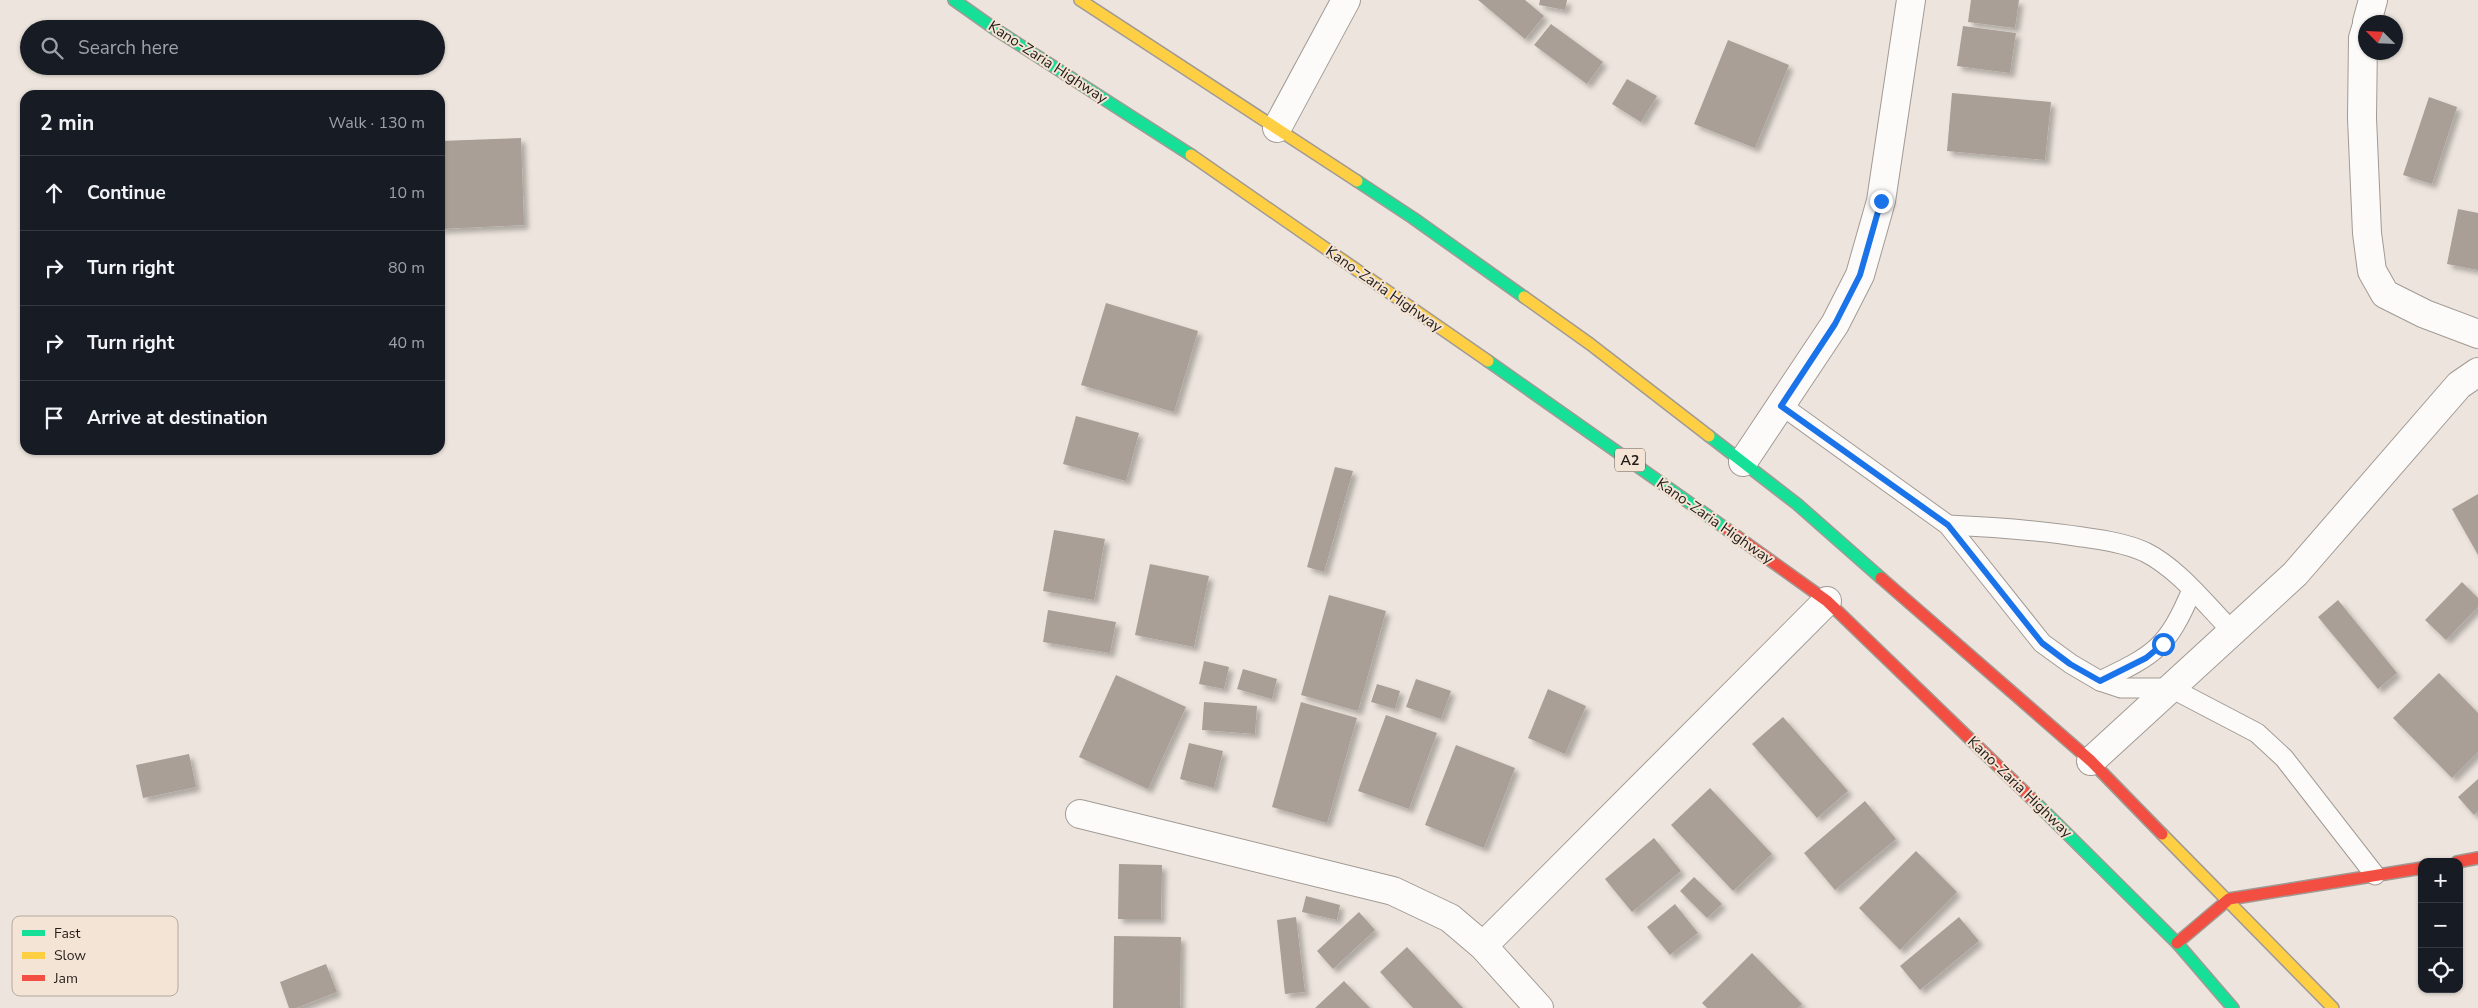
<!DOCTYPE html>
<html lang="en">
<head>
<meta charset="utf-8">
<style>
	:root { --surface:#171b24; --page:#242831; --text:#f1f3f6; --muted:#9ea1a6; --line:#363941 }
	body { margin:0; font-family:"Nunito Sans",sans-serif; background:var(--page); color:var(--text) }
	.controls { position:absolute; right:15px; bottom:15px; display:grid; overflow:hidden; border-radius:10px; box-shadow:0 1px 4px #0004 }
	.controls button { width:45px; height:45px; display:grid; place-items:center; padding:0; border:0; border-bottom:1px solid var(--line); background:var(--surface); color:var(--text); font:25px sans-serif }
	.compass { position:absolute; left:2358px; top:15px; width:45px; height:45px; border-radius:50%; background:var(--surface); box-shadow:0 1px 4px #0004; rotate:294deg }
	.stop { position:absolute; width:15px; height:15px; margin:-11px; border:4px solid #1a73e8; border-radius:50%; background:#fff }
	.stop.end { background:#1a73e8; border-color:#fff; box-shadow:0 1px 5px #0008 }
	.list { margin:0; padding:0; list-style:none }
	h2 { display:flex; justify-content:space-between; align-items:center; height:65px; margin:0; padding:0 20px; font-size:21px }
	h2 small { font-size:16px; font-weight:400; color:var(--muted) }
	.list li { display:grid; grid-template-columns:32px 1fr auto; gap:15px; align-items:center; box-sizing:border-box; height:75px; padding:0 20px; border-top:1px solid var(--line) }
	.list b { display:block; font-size:19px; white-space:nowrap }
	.list em { font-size:16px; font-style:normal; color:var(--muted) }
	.icon { flex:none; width:28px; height:28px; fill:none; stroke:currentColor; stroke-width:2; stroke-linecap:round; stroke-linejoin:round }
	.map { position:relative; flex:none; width:2478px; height:1008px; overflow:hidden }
	.search { position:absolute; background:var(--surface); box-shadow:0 1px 4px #0004; left:20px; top:20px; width:425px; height:55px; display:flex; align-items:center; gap:12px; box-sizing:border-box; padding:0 18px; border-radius:28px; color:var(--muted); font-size:19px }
	.panel { position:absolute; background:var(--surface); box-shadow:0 1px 4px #0004; left:20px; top:90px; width:425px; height:365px; border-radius:15px }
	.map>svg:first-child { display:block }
</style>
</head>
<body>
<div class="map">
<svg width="2478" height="1008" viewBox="0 0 2478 1008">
	<defs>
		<filter id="shadow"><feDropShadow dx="4.5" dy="4.5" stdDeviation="2.5" flood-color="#0004"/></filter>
	</defs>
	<rect width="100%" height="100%" fill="#ede5dd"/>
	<g fill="#aa9f96" filter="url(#shadow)">
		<polygon points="1478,0 1525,0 1544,16 1525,39"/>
		<polygon points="1540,0 1567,0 1565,10 1539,5"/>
		<polygon points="1971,0 2019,0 2015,28 1968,22"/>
		<polygon points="1551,24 1603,62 1587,84 1534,45"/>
		<polygon points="1963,26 2016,33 2010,73 1957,66"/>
		<polygon points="1728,40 1789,65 1755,148 1694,124"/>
		<polygon points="1627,79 1657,96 1641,122 1612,104"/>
		<polygon points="1952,93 2051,102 2045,160 1947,151"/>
		<polygon points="2429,97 2457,107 2432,184 2403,175"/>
		<polygon points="521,138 524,225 440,229 440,141"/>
		<polygon points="2458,209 2478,213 2478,270 2447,264"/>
		<polygon points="1106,303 1198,331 1174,412 1081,385"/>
		<polygon points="1076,416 1139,433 1126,481 1063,464"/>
		<polygon points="1335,467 1353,471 1324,572 1307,567"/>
		<polygon points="2478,494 2478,555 2452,509"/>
		<polygon points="1054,530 1105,539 1094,600 1043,591"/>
		<polygon points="1150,564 1209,576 1194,647 1135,635"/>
		<polygon points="2462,582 2478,598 2478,607 2446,640 2425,620"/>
		<polygon points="1329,595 1386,611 1358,711 1301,695"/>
		<polygon points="2338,600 2397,673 2378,689 2318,617"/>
		<polygon points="1048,610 1116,622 1110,653 1043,642"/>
		<polygon points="1204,661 1229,667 1224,689 1199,684"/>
		<polygon points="1243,669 1277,679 1272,699 1237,689"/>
		<polygon points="2439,673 2478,713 2478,752 2452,778 2393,718"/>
		<polygon points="1116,675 1186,707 1148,789 1079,757"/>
		<polygon points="1416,679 1451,691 1441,719 1406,707"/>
		<polygon points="1377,684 1400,691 1395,709 1371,702"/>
		<polygon points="1548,689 1586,706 1565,754 1528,738"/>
		<polygon points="1204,702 1257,706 1255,734 1202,730"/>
		<polygon points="1301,702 1357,718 1327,823 1272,807"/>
		<polygon points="1386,715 1437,733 1409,809 1358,791"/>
		<polygon points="1783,717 1848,791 1817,818 1752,744"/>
		<polygon points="1189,743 1223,751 1214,788 1180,779"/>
		<polygon points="1456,745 1515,768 1484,848 1425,825"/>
		<polygon points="189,754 196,787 143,798 136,765"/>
		<polygon points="2478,779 2478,811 2474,815 2458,797"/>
		<polygon points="1710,788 1772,854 1733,891 1671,825"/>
		<polygon points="1865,801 1896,839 1835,890 1804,853"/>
		<polygon points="1654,838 1681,871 1632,912 1605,879"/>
		<polygon points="1916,851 1957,892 1900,950 1859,908"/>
		<polygon points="1119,864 1162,865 1161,919 1118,919"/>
		<polygon points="1694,877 1722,904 1707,918 1680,891"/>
		<polygon points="1306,896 1340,905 1337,920 1302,912"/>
		<polygon points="1675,904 1698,933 1670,955 1647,927"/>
		<polygon points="1359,912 1375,930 1333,969 1317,951"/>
		<polygon points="1296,917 1305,992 1285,994 1277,920"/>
		<polygon points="1959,917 1979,941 1920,990 1900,966"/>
		<polygon points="1114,936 1181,937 1180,1008 1113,1008"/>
		<polygon points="1407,947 1463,1008 1413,1008 1380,972"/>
		<polygon points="1752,953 1802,1004 1798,1008 1707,1008 1702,1003"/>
		<polygon points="326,964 337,992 296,1008 289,1008 280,982"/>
		<polygon points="1344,981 1370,1008 1315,1008"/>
	</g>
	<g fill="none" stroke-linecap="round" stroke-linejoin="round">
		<defs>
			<g id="lane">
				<polyline points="1781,405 1948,525 2042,643 2071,664 2100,681 2121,688 2171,688 2257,733 2284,758 2375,875"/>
				<path d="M1948,525C1993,527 2037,530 2082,537C2103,540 2125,543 2145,552C2179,569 2206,605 2233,632"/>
				<path d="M2100,681C2156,654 2167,648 2192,590"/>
			</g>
			<g id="street">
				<polyline points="2367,22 2373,0"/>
				<polyline points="2366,28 2363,38 2362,118 2367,233 2372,271 2385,294 2425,314 2478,334"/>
				<polyline points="1277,128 1346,0"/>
				<polyline points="1743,462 1835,324 1860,275 1881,201 1911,0"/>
				<polyline points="2091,761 2295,574 2459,385 2478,372"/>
				<polyline points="1080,814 1393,891 1450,918 1483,946 1539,1008"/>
				<polyline points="1483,946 1827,601"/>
			</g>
			<g id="fast">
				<polyline points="954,0 995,29 1191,155"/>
				<polyline points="1357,181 1413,218 1524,297"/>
				<polyline points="1488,361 1728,530"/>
				<polyline points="1709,436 1797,504 1881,578"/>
				<polyline points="2031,798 2177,943 2233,1008"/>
			</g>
			<g id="slow">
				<polyline points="1080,0 1357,181"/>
				<polyline points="1191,155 1488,361"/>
				<polyline points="1524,297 1590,344 1709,436"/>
				<polyline points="2162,834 2333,1008"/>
			</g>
			<g id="jam">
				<polyline points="1728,530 1827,601 2031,798"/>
				<polyline points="1881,578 2091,761 2162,834"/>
				<polyline points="2457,862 2478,858"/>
				<polyline points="2177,943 2229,899 2422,868"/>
			</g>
		</defs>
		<use href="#lane" stroke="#a19a94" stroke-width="21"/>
		<use href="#street" stroke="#a19a94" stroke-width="30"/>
		<use href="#fast" stroke="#a19a94" stroke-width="14"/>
		<use href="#slow" stroke="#a19a94" stroke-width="14"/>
		<use href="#jam" stroke="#a19a94" stroke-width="14"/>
		<use href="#lane" stroke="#fcfbfa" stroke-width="19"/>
		<use href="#street" stroke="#fcfbfa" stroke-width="28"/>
		<use href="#fast" stroke="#16e098" stroke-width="11"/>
		<use href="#slow" stroke="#ffcf43" stroke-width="11"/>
		<use href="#jam" stroke="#f24e42" stroke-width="11"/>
	</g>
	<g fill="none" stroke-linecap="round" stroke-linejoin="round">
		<polyline stroke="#1a73e8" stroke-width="6" points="1881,201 1860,275 1835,324 1781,406 1948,525 2042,643 2070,664 2100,681 2146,658 2163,644"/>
	</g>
	<g text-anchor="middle" stroke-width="4" stroke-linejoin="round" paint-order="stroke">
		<rect fill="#f4e4d6" stroke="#625951" stroke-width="1" x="1615" y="448.5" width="30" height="23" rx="4"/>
		<g font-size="14" font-weight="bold" fill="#231d18">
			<text x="1630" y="465">A2</text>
		</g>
		<g font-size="15" fill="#231d18" stroke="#f4e4d6">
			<text transform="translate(1048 62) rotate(33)" y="5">Kano-Zaria Highway</text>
			<text transform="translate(1384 289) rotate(35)" y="5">Kano-Zaria Highway</text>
			<text transform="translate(1715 521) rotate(35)" y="5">Kano-Zaria Highway</text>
			<text transform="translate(2020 787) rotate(44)" y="5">Kano-Zaria Highway</text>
		</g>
	</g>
	<rect x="12" y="916" width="166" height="80" rx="8" fill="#f4e4d6" stroke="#b5a89d" stroke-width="1"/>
	<rect x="22" y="930" width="23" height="6" fill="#16e098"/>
	<rect x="22" y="952" width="23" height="7" fill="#ffcf43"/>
	<rect x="22" y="975" width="23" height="6" fill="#f24e42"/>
	<g font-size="14" fill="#231d18">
		<text x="54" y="938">Fast</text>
		<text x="54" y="960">Slow</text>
		<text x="54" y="983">Jam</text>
	</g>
</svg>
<div class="controls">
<button>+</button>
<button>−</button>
<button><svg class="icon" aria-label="locate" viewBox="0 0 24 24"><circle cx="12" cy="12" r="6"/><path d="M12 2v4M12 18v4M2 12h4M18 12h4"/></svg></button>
</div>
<svg class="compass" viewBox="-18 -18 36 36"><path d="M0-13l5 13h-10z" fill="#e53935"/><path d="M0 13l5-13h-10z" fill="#9ea1a6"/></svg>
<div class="stop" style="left:2163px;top:644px"></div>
<div class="stop end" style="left:1881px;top:201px"></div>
<div class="search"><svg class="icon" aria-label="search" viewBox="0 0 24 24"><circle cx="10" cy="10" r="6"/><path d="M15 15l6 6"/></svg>Search here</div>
<section class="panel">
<h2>2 min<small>Walk · 130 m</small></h2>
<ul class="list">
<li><svg class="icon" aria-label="ahead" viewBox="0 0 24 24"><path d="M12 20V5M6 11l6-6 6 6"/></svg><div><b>Continue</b></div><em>10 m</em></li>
<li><svg class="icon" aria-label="right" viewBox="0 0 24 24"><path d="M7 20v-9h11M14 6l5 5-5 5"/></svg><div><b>Turn right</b></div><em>80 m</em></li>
<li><svg class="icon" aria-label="right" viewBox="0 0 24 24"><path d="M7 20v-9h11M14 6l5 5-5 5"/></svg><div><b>Turn right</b></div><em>40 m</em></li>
<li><svg class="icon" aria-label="arrive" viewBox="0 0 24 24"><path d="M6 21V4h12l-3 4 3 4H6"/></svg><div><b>Arrive at destination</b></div></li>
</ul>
</section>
</div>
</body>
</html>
